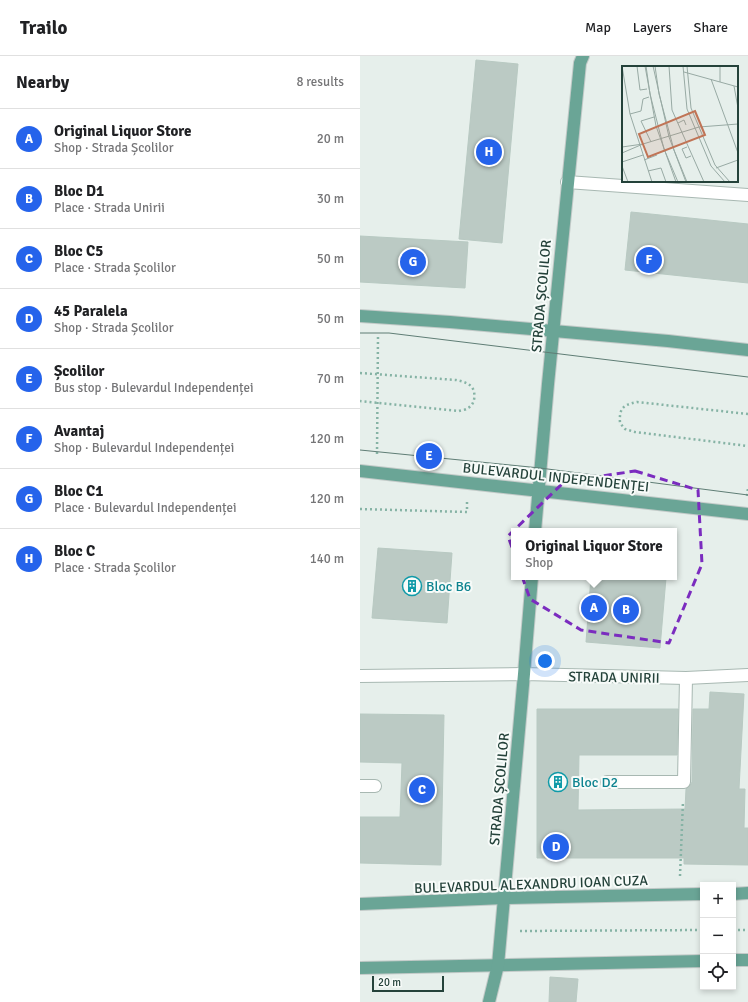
<!DOCTYPE html>
<html lang="en">
<head>
<meta charset="utf-8">
<style>
	:root { --surface:#fff; --page:#f2f2f2; --text:#202124; --muted:#757577; --line:#e0e0e0; --accent:#2563eb }
	body { margin:0; font-family:Signika,sans-serif; background:var(--page); color:var(--text) }
	.controls { position:absolute; right:12px; bottom:12px; display:grid; overflow:hidden; border-radius:0px; box-shadow:0 2px 6px #0003 }
	.controls button { width:36px; height:36px; display:grid; place-items:center; padding:0; border:0; border-bottom:1px solid var(--line); background:var(--surface); color:var(--text); font:20px sans-serif }
	.scale { position:absolute; left:12px; bottom:10px; width:72px; box-sizing:border-box; padding-left:4px; border:2px solid #24423a; border-top:0; font-size:11px; line-height:14px; white-space:nowrap; color:#24423a; -webkit-text-stroke:3px #f7fbf9; paint-order:stroke }
	.you { position:absolute; left:185px; top:605px; width:14px; height:14px; margin:-10px; border:3px solid #fff; border-radius:50%; background:#1a73e8; box-shadow:0 0 0 6px #1a73e833 }
	.badge { display:grid; place-items:center; width:26px; height:26px; border-radius:50%; background:var(--accent); color:#fff; font-size:13px; font-weight:700 }
	.pin { position:absolute; translate:-50% -50%; border:2px solid #fff; box-shadow:0 1px 4px #0006 }
	.popup { position:absolute; left:151px; top:472px; width:166px; height:52px; box-sizing:border-box; display:grid; place-content:center; border-radius:0px; background:var(--surface); filter:drop-shadow(0 1px 3px #0005); font-size:13px; white-space:nowrap; color:var(--muted) }
	.popup b { font-size:15px; color:var(--text) }
	.popup::after { content:''; position:absolute; left:50%; top:100%; margin-left:-8px; border:8px solid transparent; border-top-color:var(--surface) }
	.list { margin:0; padding:0; list-style:none }
	h2 { display:flex; justify-content:space-between; align-items:center; height:52px; margin:0; padding:0 16px; font-size:17px }
	h2 small { font-size:13px; font-weight:400; color:var(--muted) }
	.list li { display:grid; grid-template-columns:26px 1fr auto; gap:12px; align-items:center; box-sizing:border-box; height:60px; padding:0 16px; border-top:1px solid var(--line) }
	.list b { display:block; font-size:15px; white-space:nowrap }
	.list p { margin:0; font-size:13px; white-space:nowrap; color:var(--muted) }
	.list em { font-size:13px; font-style:normal; color:var(--muted) }
	.icon { flex:none; width:22px; height:22px; fill:none; stroke:currentColor; stroke-width:2; stroke-linecap:round; stroke-linejoin:round }
	.map { position:relative; flex:none; width:388px; height:946px; overflow:hidden }
	header { display:flex; align-items:center; gap:24px; box-sizing:border-box; height:56px; padding:0 20px; background:var(--surface); border-bottom:1px solid var(--line) }
	header strong { font-size:19px }
	nav { display:flex; gap:22px; margin-inline-start:auto; font-size:14px }
	main { display:flex }
	aside { flex:1; background:var(--surface) }
	.map>svg:first-child { display:block }
</style>
</head>
<body>
<header>
<strong>Trailo</strong>
<nav><a>Map</a><a>Layers</a><a>Share</a></nav>
</header>
<main>
<aside>
<h2>Nearby<small>8 results</small></h2>
<ul class="list">
<li><span class="badge">A</span><div><b>Original Liquor Store</b><p>Shop · Strada Școlilor</p></div><em>20 m</em></li>
<li><span class="badge">B</span><div><b>Bloc D1</b><p>Place · Strada Unirii</p></div><em>30 m</em></li>
<li><span class="badge">C</span><div><b>Bloc C5</b><p>Place · Strada Școlilor</p></div><em>50 m</em></li>
<li><span class="badge">D</span><div><b>45 Paralela</b><p>Shop · Strada Școlilor</p></div><em>50 m</em></li>
<li><span class="badge">E</span><div><b>Școlilor</b><p>Bus stop · Bulevardul Independenței</p></div><em>70 m</em></li>
<li><span class="badge">F</span><div><b>Avantaj</b><p>Shop · Bulevardul Independenței</p></div><em>120 m</em></li>
<li><span class="badge">G</span><div><b>Bloc C1</b><p>Place · Bulevardul Independenței</p></div><em>120 m</em></li>
<li><span class="badge">H</span><div><b>Bloc C</b><p>Place · Strada Școlilor</p></div><em>140 m</em></li>
</ul>
</aside>
<div class="map">
<svg width="388" height="946" viewBox="0 0 388 946">
	<rect width="100%" height="100%" fill="#e6efeb"/>
	<g fill="#bbcac4" stroke="#b8c9c2">
		<polygon points="116,4 158,8 142,187 99,183"/>
		<polygon points="271,156 388,168 388,227 265,214"/>
		<polygon points="0,180 108,186 105,232 0,226"/>
		<polygon points="18,492 92,497 87,567 12,562"/>
		<polygon points="231,521 306,522 300,592 226,586"/>
		<polygon points="350,636 384,638 379,733 385,733 384,772 388,772 388,809 324,808 324,802 177,802 177,653 318,653 317,699 219,699 218,754 325,753 326,733 330,730 332,726 333,653 349,653"/>
		<polygon points="0,658 84,659 81,809 0,807 0,761 40,761 42,707 0,706"/>
		<polygon points="190,921 218,923 216,946 189,946"/>
	</g>
	<g fill="none" stroke-linecap="round" stroke-linejoin="round">
		<defs>
			<g id="minor">
				<polyline points="207,126 388,139"/>
				<polyline points="0,620 164,618 326,622 388,619"/>
				<polyline points="247,726 324,726 326,622"/>
				<polyline points="0,730 15,730"/>
			</g>
			<g id="major">
				<polyline points="0,260 90,266 308,285 388,294"/>
				<polyline points="0,415 388,458"/>
				<polyline points="175,475 188,328 220,7 223,0"/>
				<polyline points="373,838 388,837"/>
				<polyline points="0,848 144,842 343,838"/>
				<polyline points="373,904 388,904"/>
				<polyline points="0,912 343,905"/>
				<polyline points="129,946 138,909 164,618 172,521"/>
			</g>
		</defs>
		<use href="#minor" stroke="#a8b8b2" stroke-width="14"/>
		<use href="#major" stroke="#c2cac8" stroke-width="14"/>
		<g stroke="#86b3a5" stroke-width="2.5" stroke-dasharray="2 3" stroke-linecap="butt">
			<path d="M0,317L96,324C101,325 106,326 111,330C116,335 116,348 108,352C106,354 102,354 99,355L0,345"/>
			<path d="M388,358L277,346C263,349 259,352 260,367L265,373L275,376L388,390"/>
			<polyline points="17,398 18,279"/>
			<polyline points="387,440 388,432"/>
			<polyline points="0,453 107,456 107,445"/>
			<polyline points="320,820 323,745"/>
			<polyline points="373,874 388,874"/>
			<polyline points="160,875 343,874"/>
		</g>
		<use href="#minor" stroke="#fff" stroke-width="12"/>
		<use href="#major" stroke="#6aa596" stroke-width="12"/>
		<g stroke="#5f7d75" stroke-width="1">
			<polyline points="0,277 29,277 388,321"/>
			<polyline points="0,394 180,412 388,439"/>
		</g>
	</g>
	<path fill="none" stroke="#7b2cbf" stroke-width="3" stroke-dasharray="8 5" stroke-linejoin="round" d="M275,415L338,434L342,508L309,587L221,574L170,543L148,480L204,426Z"/>
	<defs>
		<symbol id="building-ring" viewBox="-11 -11 22 22"><circle r="9.5" fill="#f7fbf9" stroke="#0f9aa8" stroke-width="1.5"/><path d="M-4-6H4V6H1V3H-1V6H-4ZM-2.5-4.3h1.7v1.8h-1.7ZM.8-4.3h1.7v1.8H.8ZM-2.5-1h1.7V.8h-1.7ZM.8-1h1.7V.8H.8Z" fill="#0f9aa8"/></symbol>
	</defs>
	<g fill-rule="evenodd">
		<use href="#building-ring" x="41" y="519" width="22" height="22"/>
		<use href="#building-ring" x="187" y="715" width="22" height="22"/>
	</g>
	<g text-anchor="middle" stroke-width="4" stroke-linejoin="round" paint-order="stroke">
		<g font-size="14" fill="#24423a" stroke="#f7fbf9">
			<text transform="translate(181 240) rotate(-85)" y="5">STRADA ȘCOLILOR</text>
			<text transform="translate(196 421) rotate(6)" y="5">BULEVARDUL INDEPENDENȚEI</text>
			<text transform="translate(254 621) rotate(1)" y="5">STRADA UNIRII</text>
			<text transform="translate(139 733) rotate(-85)" y="5">STRADA ȘCOLILOR</text>
			<text transform="translate(171 828) rotate(-2)" y="5">BULEVARDUL ALEXANDRU IOAN CUZA</text>
		</g>
		<g font-size="14" fill="#0d838f" stroke="#f7fbf9" text-anchor="start">
			<text x="66" y="535">Bloc B6</text>
			<text x="212" y="731">Bloc D2</text>
		</g>
	</g>
	<g transform="translate(262 10)">
		<rect width="116" height="116" fill="#e6efeb"/>
		<path fill="none" stroke="#98aaa4" stroke-width="1" d="M0,0L8,48L30,116M15,0L18,24L25,23M23,0L34,60L54,116M24,0L28,28L42,83L56,116M31,0L47,71L64,116M33,0L37,28L52,84L65,116M47,0L50,44L82,116M61,0L65,43L89,100L103,116M65,0L69,42L93,99L108,116M98,0V16M62,6L116,21M89,13L116,87M112,20L116,42M8,48L19,45L21,33L27,31M56,57L62,54L64,59M29,76L19,55L32,51M0,81L21,78L77,61L116,58M65,81L60,83L64,92L69,90M0,87L21,78M22,94L35,89M0,96L21,89M0,100L6,116M94,102L116,94M26,105L39,102L44,116"/>
		<path fill="#c07456" fill-opacity="0.15" stroke="#c07456" stroke-width="2" d="M73,45L83,69L26,91L17,68Z"/>
		<rect width="116" height="116" fill="none" stroke="#24423a" stroke-width="2"/>
	</g>
</svg>
<div class="controls">
<button>+</button>
<button>−</button>
<button><svg class="icon" aria-label="locate" viewBox="0 0 24 24"><circle cx="12" cy="12" r="6"/><path d="M12 2v4M12 18v4M2 12h4M18 12h4"/></svg></button>
</div>
<div class="scale">20 m</div>
<div class="you"></div>
<div class="pin badge" style="left:234px;top:552px">A</div>
<div class="popup"><b>Original Liquor Store</b>Shop</div>
<div class="pin badge" style="left:266px;top:554px">B</div>
<div class="pin badge" style="left:62px;top:734px">C</div>
<div class="pin badge" style="left:196px;top:791px">D</div>
<div class="pin badge" style="left:69px;top:400px">E</div>
<div class="pin badge" style="left:289px;top:204px">F</div>
<div class="pin badge" style="left:53px;top:206px">G</div>
<div class="pin badge" style="left:129px;top:96px">H</div>
</div>
</main>
</body>
</html>
